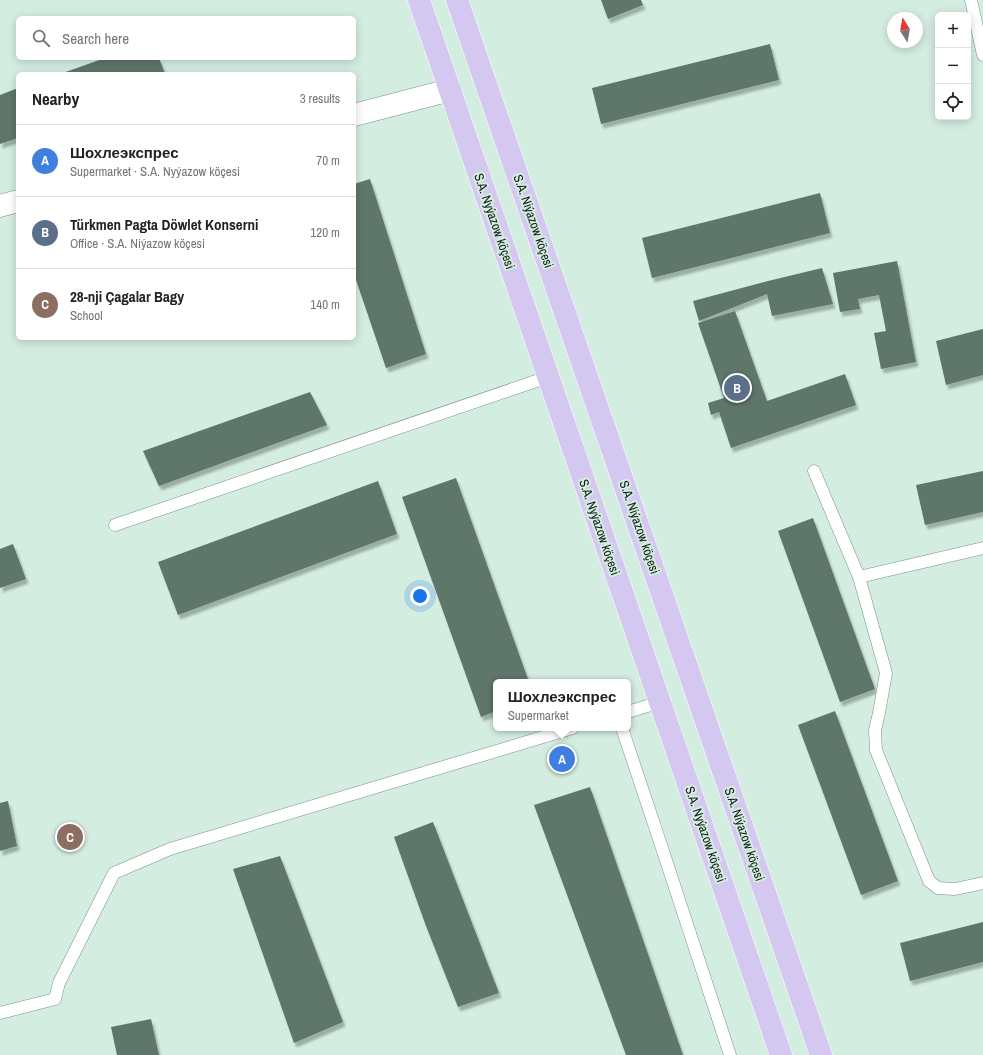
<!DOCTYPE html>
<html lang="en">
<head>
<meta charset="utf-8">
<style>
	:root { --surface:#fff; --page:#f2f2f2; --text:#222; --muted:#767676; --line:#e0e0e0; --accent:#8c5ed7 }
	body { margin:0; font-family:"Archivo Narrow",sans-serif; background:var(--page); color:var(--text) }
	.controls { position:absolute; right:12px; top:12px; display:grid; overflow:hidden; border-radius:6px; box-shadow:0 2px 10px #0003 }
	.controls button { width:36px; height:36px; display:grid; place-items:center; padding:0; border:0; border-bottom:1px solid var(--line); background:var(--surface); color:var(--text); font:20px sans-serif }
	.compass { position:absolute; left:887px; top:12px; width:36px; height:36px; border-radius:50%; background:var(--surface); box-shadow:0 2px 10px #0003; rotate:349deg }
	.you { position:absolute; left:420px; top:596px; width:14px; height:14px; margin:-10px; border:3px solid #fff; border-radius:50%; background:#1a73e8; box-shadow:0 0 0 6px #1a73e833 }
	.badge { display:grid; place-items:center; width:26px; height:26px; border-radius:50%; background:var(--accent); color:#fff; font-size:13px; font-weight:700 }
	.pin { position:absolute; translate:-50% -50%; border:2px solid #fff; box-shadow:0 1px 4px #0006 }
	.popup { position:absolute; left:493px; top:679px; width:138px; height:52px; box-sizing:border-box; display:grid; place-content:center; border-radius:6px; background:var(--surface); filter:drop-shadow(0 1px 3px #0005); font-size:13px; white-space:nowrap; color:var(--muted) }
	.popup b { font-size:15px; color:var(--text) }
	.popup::after { content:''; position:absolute; left:50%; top:100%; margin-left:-8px; border:8px solid transparent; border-top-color:var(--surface) }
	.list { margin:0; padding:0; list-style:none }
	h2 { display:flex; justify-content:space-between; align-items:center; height:52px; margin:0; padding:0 16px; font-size:17px }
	h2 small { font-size:13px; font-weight:400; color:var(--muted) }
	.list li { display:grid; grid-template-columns:26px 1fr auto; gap:12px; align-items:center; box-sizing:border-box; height:72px; padding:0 16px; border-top:1px solid var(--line) }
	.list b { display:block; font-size:15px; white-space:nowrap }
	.list p { margin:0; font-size:13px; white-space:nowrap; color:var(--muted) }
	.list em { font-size:13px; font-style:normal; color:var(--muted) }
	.icon { flex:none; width:22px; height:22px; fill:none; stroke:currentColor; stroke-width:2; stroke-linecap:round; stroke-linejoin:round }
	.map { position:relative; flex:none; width:983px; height:1055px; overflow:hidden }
	.search { position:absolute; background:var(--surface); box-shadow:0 2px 10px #0003; left:16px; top:16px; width:340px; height:44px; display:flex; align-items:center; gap:10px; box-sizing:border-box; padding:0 14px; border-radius:6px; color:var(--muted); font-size:15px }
	.panel { position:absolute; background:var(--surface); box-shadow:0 2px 10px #0003; left:16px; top:72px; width:340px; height:268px; border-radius:6px }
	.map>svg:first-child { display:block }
</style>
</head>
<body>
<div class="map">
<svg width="983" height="1055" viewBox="0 0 983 1055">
	<defs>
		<filter id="shadow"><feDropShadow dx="2.5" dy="4.5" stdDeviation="1" flood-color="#0004"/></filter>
	</defs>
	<rect width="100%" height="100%" fill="#d4ede1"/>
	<g fill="#5f766b" filter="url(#shadow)">
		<polygon points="601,0 641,0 643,5 608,19"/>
		<polygon points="770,44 779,80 601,124 592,88"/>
		<polygon points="105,58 159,58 165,74 60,74"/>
		<polygon points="18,88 18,138 0,144 0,95"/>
		<polygon points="370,179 426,354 386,368 354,274 354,184"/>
		<polygon points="820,193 830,233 652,278 642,238"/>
		<polygon points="897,261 916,362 881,369 874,333 886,331 879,295 858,299 860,309 840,312 833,273"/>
		<polygon points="822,268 833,304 772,316 767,294 699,321 693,301 768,281"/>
		<polygon points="735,311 767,401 845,374 856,405 731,448 719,412 711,415 708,403 724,398 698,323"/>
		<polygon points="983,329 983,375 946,385 936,341"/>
		<polygon points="310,392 327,425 159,486 143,451"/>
		<polygon points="983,471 983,512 925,525 916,485"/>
		<polygon points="456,478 529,682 496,682 496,711 481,717 402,497"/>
		<polygon points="378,481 397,534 178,615 158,562"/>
		<polygon points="813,518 875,689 840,702 778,531"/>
		<polygon points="13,544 26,579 0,588 0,549"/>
		<polygon points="835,711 898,881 861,895 798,725"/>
		<polygon points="590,787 683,1055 626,1055 534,805"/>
		<polygon points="8,801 17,846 0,851 0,803"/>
		<polygon points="433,822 499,993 458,1007 426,926 394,837"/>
		<polygon points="280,856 343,1022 294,1043 233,869"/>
		<polygon points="983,922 983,962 910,981 900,943"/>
		<polygon points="151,1019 159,1055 117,1055 111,1027"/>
	</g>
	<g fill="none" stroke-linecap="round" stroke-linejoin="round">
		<defs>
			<g id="lane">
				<polyline points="971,0 983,55"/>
				<polyline points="814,471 859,577 983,548"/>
				<polyline points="115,525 548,377"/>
				<polyline points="859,577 886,673 879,713 875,730 876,750 929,881 938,888 955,889 983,883"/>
				<polyline points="628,712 660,702"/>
				<polyline points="622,728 661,845 730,1055"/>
				<polyline points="0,1013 55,999 59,983 114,873 170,849 573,728"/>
			</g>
			<g id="street">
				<polyline points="354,115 450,90"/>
				<polyline points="0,206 18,201"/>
			</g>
			<g id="primary">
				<polyline points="419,0 781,1055"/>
				<polyline points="457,0 821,1055"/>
			</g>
		</defs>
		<use href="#lane" stroke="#7a9286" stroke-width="13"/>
		<use href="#street" stroke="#7a9286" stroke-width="23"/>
		<use href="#primary" stroke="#fff" stroke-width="23"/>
		<use href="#lane" stroke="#fff" stroke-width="12"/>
		<use href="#street" stroke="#fff" stroke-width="22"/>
		<use href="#primary" stroke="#d4c8f1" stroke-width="22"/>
	</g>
	<g text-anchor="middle" stroke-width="4" stroke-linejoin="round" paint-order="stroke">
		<g font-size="13" fill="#141d18" stroke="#d4ede1">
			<text transform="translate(495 221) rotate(71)" y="5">S.A. Nyýazow köçesi</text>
			<text transform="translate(534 221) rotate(71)" y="5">S.A. Niýazow köçesi</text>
			<text transform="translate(600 527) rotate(71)" y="5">S.A. Nyýazow köçesi</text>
			<text transform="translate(640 527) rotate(71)" y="5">S.A. Niýazow köçesi</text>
			<text transform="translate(706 834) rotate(71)" y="5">S.A. Nyýazow köçesi</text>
			<text transform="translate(745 834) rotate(71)" y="5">S.A. Niýazow köçesi</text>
		</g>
	</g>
</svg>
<div class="controls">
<button>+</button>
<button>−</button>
<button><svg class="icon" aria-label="locate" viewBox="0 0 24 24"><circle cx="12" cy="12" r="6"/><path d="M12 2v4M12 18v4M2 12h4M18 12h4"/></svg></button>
</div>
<svg class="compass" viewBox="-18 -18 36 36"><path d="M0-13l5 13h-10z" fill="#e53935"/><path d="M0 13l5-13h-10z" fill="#767676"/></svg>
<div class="you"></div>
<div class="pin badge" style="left:562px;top:759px;background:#3f7fe0">A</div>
<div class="popup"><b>Шохлеэкспрес</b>Supermarket</div>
<div class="pin badge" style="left:737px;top:388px;background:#5c6f8a">B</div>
<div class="pin badge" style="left:70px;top:837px;background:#8d6e63">C</div>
<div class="search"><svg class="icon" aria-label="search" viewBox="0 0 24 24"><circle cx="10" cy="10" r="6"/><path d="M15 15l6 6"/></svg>Search here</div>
<section class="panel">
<h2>Nearby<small>3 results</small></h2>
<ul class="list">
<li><span class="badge" style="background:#3f7fe0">A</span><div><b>Шохлеэкспрес</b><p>Supermarket · S.A. Nyýazow köçesi</p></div><em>70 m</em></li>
<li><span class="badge" style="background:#5c6f8a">B</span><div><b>Türkmen Pagta Döwlet Konserni</b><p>Office · S.A. Niýazow köçesi</p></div><em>120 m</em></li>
<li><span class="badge" style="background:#8d6e63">C</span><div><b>28-nji Çagalar Bagy</b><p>School</p></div><em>140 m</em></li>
</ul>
</section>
</div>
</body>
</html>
